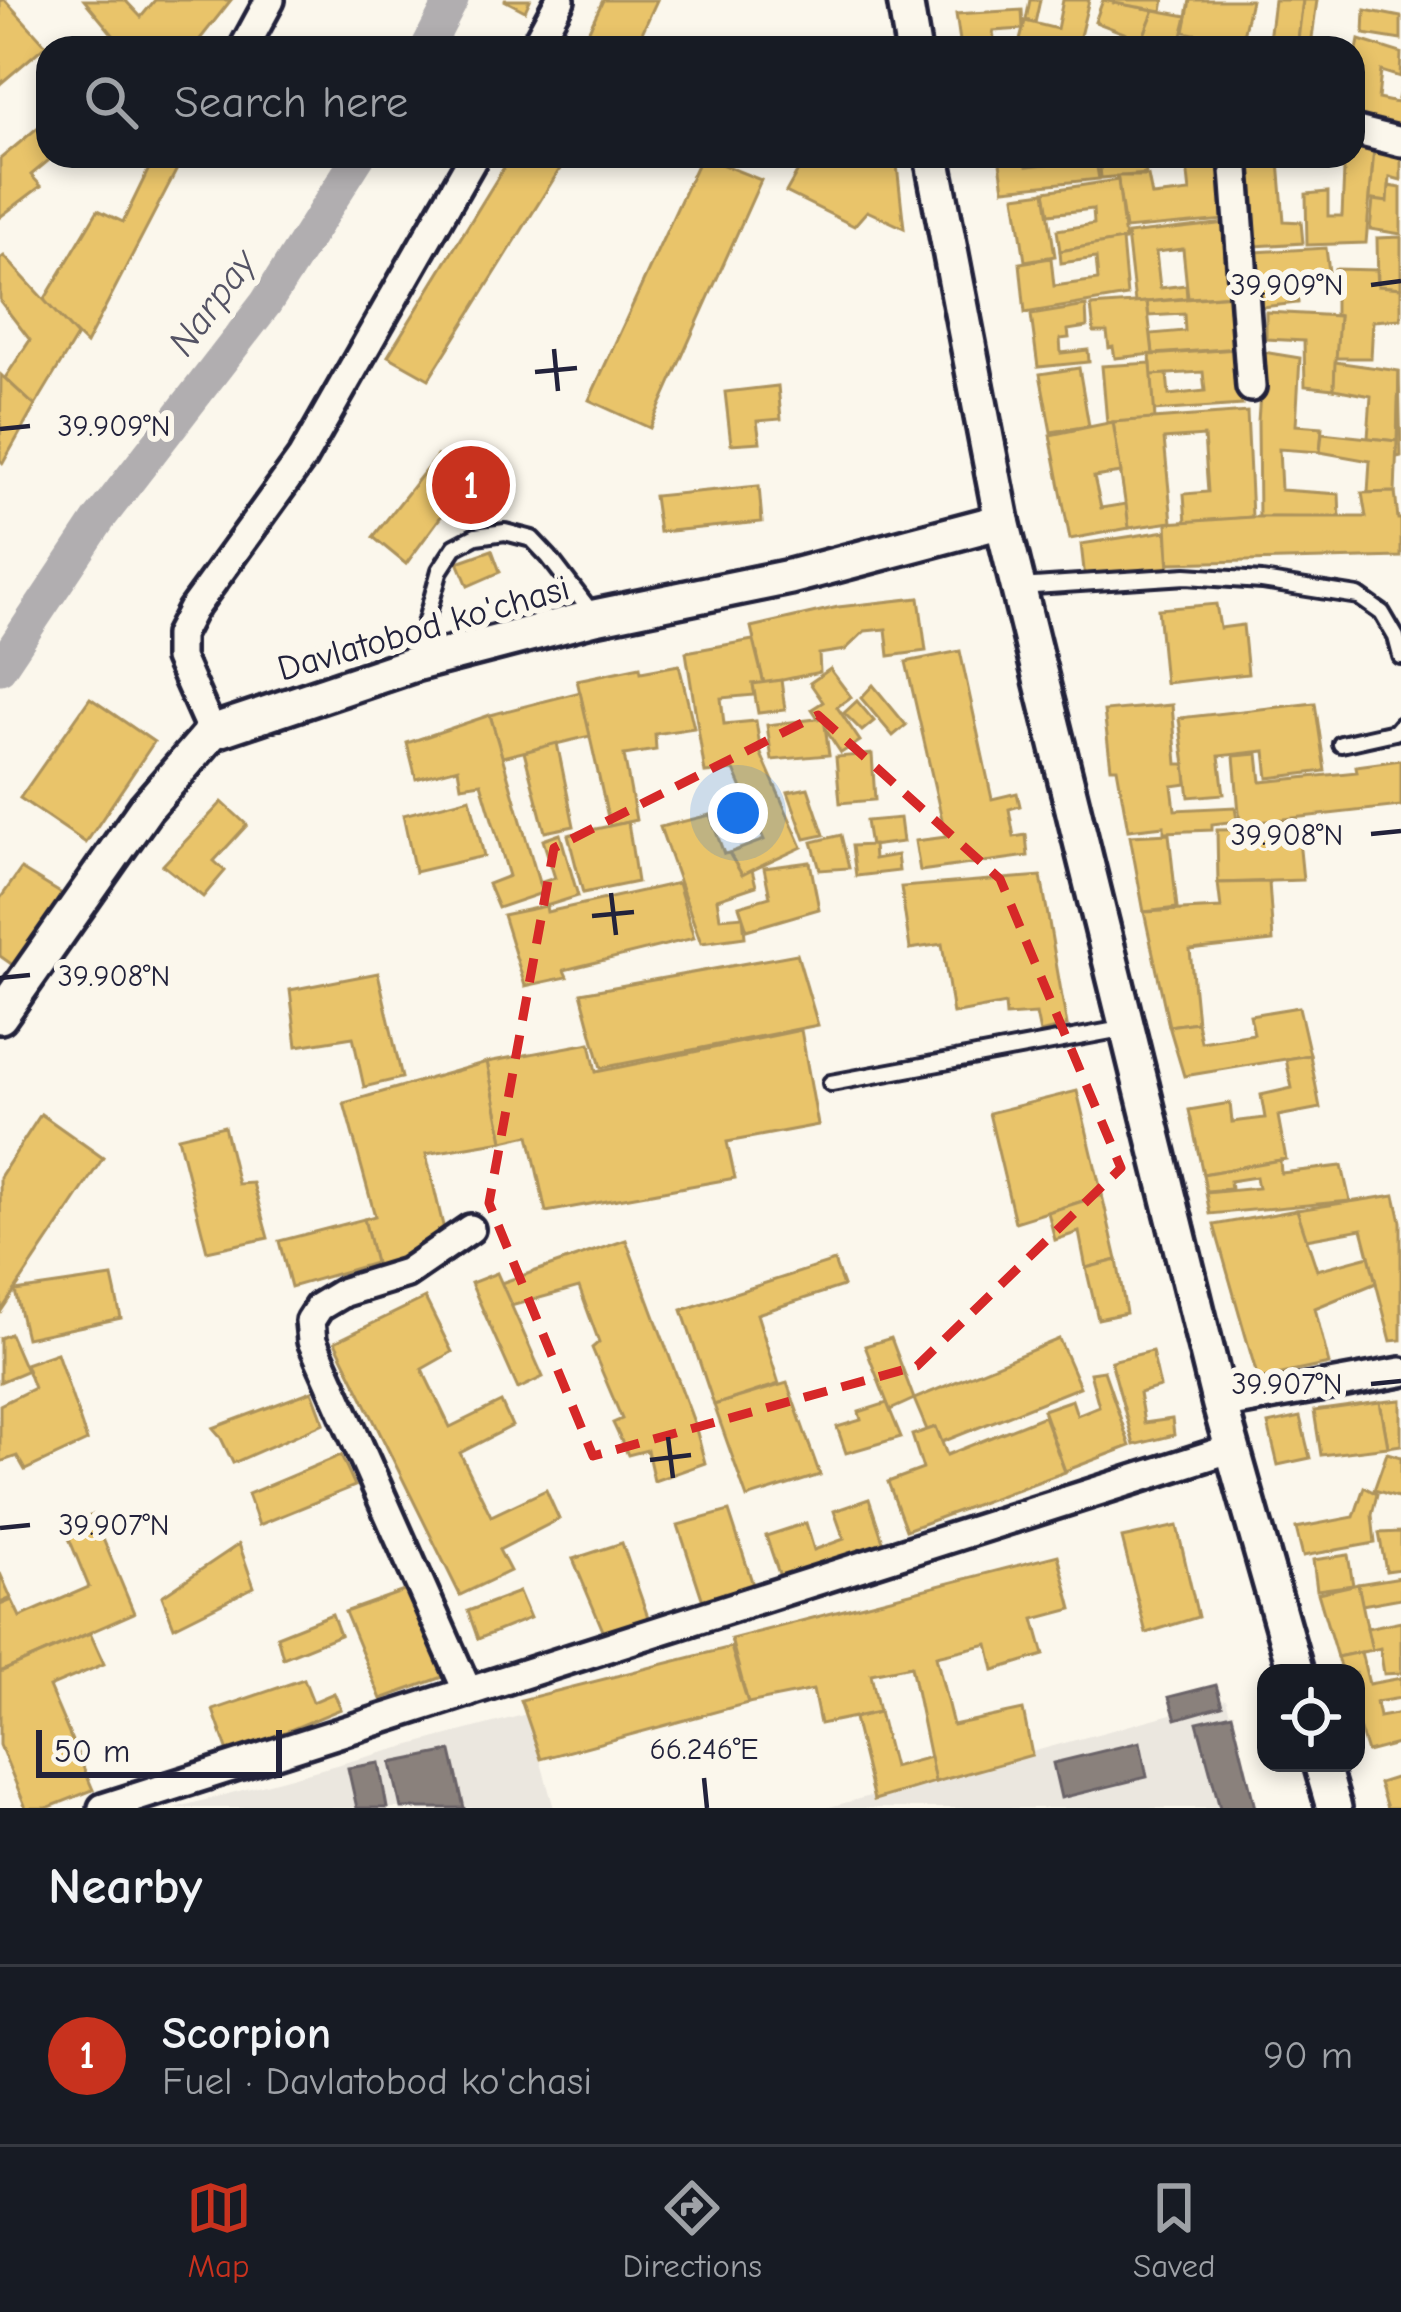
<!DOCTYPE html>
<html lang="en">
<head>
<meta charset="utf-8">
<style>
	:root { --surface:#171b24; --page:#20242c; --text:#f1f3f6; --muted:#9ea1a6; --line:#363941; --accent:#c8321e }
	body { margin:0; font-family:"Comic Neue",sans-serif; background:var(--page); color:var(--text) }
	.controls { position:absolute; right:36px; bottom:36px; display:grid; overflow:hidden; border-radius:24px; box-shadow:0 6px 18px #0003 }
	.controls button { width:108px; height:108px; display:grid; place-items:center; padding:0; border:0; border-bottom:3px solid var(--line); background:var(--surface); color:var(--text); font:60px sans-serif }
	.scale { position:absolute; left:36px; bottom:30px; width:246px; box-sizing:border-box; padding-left:12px; border:6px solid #22223b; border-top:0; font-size:33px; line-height:42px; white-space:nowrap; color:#22223b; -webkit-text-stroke:9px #fbf7ec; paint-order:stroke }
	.you { position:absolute; left:738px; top:813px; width:42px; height:42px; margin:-30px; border:9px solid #fff; border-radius:50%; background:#1a73e8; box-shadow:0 0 0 18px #1a73e833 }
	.badge { display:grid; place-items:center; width:78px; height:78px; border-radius:50%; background:var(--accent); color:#fff; font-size:39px; font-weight:700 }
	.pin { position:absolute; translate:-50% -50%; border:6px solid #fff; box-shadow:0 3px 12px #0006 }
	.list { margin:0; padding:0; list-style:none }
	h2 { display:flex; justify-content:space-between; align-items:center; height:156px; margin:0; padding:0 48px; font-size:51px }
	h2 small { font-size:39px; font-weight:400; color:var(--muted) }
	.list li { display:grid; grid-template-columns:78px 1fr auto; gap:36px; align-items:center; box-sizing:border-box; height:180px; padding:0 48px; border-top:3px solid var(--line) }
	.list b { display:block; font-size:45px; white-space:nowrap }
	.list p { margin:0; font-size:39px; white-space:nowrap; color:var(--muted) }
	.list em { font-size:39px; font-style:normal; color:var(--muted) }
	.icon { flex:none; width:66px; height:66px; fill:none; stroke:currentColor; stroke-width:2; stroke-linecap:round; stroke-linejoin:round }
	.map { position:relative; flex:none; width:1401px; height:1808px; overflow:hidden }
	.search { position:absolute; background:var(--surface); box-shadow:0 6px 18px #0003; left:36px; right:36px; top:36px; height:132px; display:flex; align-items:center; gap:30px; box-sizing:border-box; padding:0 42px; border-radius:36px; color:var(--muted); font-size:45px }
	.sheet { height:336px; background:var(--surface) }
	nav { display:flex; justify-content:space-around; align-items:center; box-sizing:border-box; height:168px; border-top:3px solid var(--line); background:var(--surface); font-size:33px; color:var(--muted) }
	nav a { display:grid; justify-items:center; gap:6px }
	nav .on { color:var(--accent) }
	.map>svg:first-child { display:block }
</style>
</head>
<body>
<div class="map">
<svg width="1401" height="1808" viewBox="0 0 1401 1808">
	<rect width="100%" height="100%" fill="#fbf7ec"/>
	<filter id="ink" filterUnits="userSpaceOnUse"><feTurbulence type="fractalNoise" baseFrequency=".00833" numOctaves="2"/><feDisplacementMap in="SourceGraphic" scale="24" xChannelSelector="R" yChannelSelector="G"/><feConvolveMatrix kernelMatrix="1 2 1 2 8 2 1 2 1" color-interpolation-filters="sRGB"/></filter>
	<g filter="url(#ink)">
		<g fill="#ebe7df">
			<polygon points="1226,1699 1255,1808 826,1808"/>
			<polygon points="527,1714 554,1808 175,1808"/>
		</g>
		<g fill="#e9c46a" stroke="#ad935c" stroke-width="3" fill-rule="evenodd">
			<polygon points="0,0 5,0 46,45 0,84"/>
			<polygon points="84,0 125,0 141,17 155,0 231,0 193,48 124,48"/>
			<polygon points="504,0 530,0 525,11"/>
			<polygon points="603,0 657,0 635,48 624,48 588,32"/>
			<polygon points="1030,0 1040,0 1035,23 1026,20"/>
			<polygon points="1063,0 1089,0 1077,48 1018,48 1025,21 1057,29"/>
			<polygon points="1103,0 1154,10 1142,40 1095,22"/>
			<polygon points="1115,0 1164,0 1162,11 1114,3"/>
			<polygon points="1190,0 1251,0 1241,44 1184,32"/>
			<polygon points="1274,0 1303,0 1297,48 1268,48"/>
			<polygon points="1303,0 1317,0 1311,46 1326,48 1297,48"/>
			<polygon points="1022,10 1023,29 993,31 995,47 1019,44 1018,48 961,48 956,14"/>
			<polygon points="1154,10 1187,16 1179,48 1121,48 1126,34 1142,40"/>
			<polygon points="1365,10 1401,17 1401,40 1364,34"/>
			<polygon points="588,32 622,48 578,48"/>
			<polygon points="1196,34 1241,44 1258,48 1192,48"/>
			<polygon points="1359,40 1401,53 1400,77 1381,71 1378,99 1397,103 1401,87 1401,137 1353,126 1353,72"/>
			<polygon points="48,119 48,156 54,156 31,175 41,186 0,217 0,159"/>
			<polygon points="1353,145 1374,149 1366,243 1307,245 1306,194 1328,192 1328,216 1342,216 1344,170 1327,166 1326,156 1353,156"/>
			<polygon points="1374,149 1401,156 1401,180 1390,177 1388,202 1370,200"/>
			<polygon points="511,156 568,156 429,379 388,356"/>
			<polygon points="701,156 761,180 650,428 589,400"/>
			<polygon points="774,156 896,156 904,228 867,211 854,226 786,192 799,169"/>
			<polygon points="999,156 1026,156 1027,166 1047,164 1047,159 1095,156 1099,179 1004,189"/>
			<polygon points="1099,156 1144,156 1146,174 1101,178"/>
			<polygon points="1183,156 1221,156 1225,220 1125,229 1117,176 1148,176 1152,196 1190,192 1186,156"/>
			<polygon points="1248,156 1326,156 1327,166 1279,162 1284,221 1301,222 1303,243 1255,246"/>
			<polygon points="154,158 177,169 86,344 43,302 98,210 123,222"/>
			<polygon points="1118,180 1125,240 1060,251 1057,230 1094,224 1093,209 1049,214 1045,191"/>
			<polygon points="1389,186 1401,188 1401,234 1370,229 1373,200 1388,202"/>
			<polygon points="1045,192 1055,256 1025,261 1015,196"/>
			<polygon points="1227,223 1234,295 1188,298 1183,249 1156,252 1160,288 1186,285 1187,298 1135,303 1127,234"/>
			<polygon points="1401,237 1401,288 1378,286 1377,238"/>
			<polygon points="1122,240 1127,296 1025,313 1020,263 1051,258 1054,286 1098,280 1096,258 1061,263 1060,251"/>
			<polygon points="1326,248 1329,272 1296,275 1298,303 1261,307 1255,252"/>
			<polygon points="4,256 77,336 35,406 5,378 30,340 0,301 0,259"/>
			<polygon points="1335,269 1377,270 1378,286 1401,288 1401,319 1373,321 1371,358 1335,358 1339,316 1335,315"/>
			<polygon points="1234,295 1240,348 1153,354 1151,334 1185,331 1184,314 1149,316 1147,302"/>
			<polygon points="1147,302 1153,354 1115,358 1113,347 1109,348 1107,332 1094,332 1091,306"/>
			<polygon points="1086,306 1087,327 1068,330 1069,338 1060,339 1061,353 1088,350 1089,362 1038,367 1031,315"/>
			<polygon points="1266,312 1339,316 1334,389 1305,386 1304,341 1266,339"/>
			<path d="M1238,349L1242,405L1154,411L1150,355ZM1203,372L1205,391L1169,395L1167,374L1151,375Z"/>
			<polygon points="1263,352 1300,358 1296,425 1322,427 1320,452 1279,449 1281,490 1339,494 1340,518 1259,517 1258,422"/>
			<polygon points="1335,362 1399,371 1397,441 1368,438 1371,396 1334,389"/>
			<polygon points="1151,363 1155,420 1107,423 1102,366"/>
			<polygon points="1079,368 1089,426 1051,432 1040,374"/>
			<polygon points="1399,371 1401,456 1397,457"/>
			<polygon points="1,375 35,406 3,463 0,460"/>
			<polygon points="778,386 781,419 757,421 760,442 731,444 725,392"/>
			<polygon points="1247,412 1252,517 1186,523 1184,494 1208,492 1204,436 1164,439 1172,522 1129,528 1113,422"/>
			<polygon points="1113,422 1121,473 1094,477 1101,508 1126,504 1129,528 1070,539 1050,435"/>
			<polygon points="1322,433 1397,441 1395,492 1368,493 1370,461 1320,452"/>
			<polygon points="437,456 467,481 406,564 373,537"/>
			<polygon points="759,486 762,522 659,532 654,496"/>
			<polygon points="1395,492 1398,519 1401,519 1401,557 1169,563 1167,523 1252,517 1366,517 1362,493"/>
			<polygon points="1166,531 1169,569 1085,579 1081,544"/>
			<polygon points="492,550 500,572 468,586 458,562"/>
			<polygon points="919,598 926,651 889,656 886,629 865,631 845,650 819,654 820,672 764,684 751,627 838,607"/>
			<polygon points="1216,604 1220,628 1243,625 1248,674 1165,683 1158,609"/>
			<polygon points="753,640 764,684 753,684 755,695 721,698 724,724 756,721 761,754 802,847 742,875 729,853 764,840 734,770 705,773 686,652"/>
			<polygon points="960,651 992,799 1017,793 1020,806 1009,809 1014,837 1026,835 1028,856 920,871 915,841 946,837 906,662"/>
			<polygon points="679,665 694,728 655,734 656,750 624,755 636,820 610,826 577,680 640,667 641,672"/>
			<polygon points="830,669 851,697 837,707 860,741 841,753 812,709 823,702 810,683"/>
			<polygon points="781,680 785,710 758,713 753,684"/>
			<polygon points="873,685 906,725 893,736 861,698"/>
			<polygon points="580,692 590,736 502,757 490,715"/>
			<polygon points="90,698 154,742 86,843 20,798"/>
			<polygon points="857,701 874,721 862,731 844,713"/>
			<polygon points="1315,703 1325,771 1268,778 1265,751 1219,756 1224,794 1189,797 1179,718"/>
			<polygon points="1172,705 1177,764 1185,764 1187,784 1172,786 1175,810 1235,807 1237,821 1212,824 1212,830 1164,832 1164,826 1128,830 1117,768 1111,768 1104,711"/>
			<polygon points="490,715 542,893 498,908 488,884 509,876 481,783 461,786 458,768 416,779 407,743"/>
			<polygon points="824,718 829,755 772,760 767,725"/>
			<polygon points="557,743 574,826 545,832 524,752"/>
			<polygon points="872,754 875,800 840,803 836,757"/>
			<polygon points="1258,754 1261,782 1357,772 1356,766 1401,760 1401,806 1240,824 1234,756"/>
			<polygon points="808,788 824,835 805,839 788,792"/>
			<polygon points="470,798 484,856 415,872 403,815"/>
			<polygon points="222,802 247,825 214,861 225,871 203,897 163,865"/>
			<polygon points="710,815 724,854 729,853 742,875 752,870 756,886 717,899 720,918 743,916 745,937 701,943 660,827"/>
			<polygon points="900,818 903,842 870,846 866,821"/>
			<polygon points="1297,820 1303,880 1218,883 1217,830 1272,829 1272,822"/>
			<polygon points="628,822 637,882 583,893 568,835"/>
			<polygon points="560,834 578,896 546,906 539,883 555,878 543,840"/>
			<polygon points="1169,834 1177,908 1144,912 1130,836"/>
			<polygon points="841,835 849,868 820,870 812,842"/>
			<polygon points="873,845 874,859 897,855 899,871 856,876 852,846"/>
			<polygon points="810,862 819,909 747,930 739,906 770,897 764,868"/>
			<polygon points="21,869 62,894 14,966 0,956 0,899"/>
			<polygon points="1041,876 1067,1026 1040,1033 1036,1014 1006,1016 1005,1004 953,1014 942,944 910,949 901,887"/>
			<polygon points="1269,882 1273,941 1190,950 1197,1022 1169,1026 1144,912 1221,908 1218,883"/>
			<polygon points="678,883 694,938 564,970 567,977 525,986 503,915 546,906 547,912"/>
			<polygon points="797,954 818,1025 601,1068 581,993"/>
			<polygon points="378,973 402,1078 364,1087 353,1037 297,1046 290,990"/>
			<polygon points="1299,1007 1310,1055 1184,1076 1169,1026 1197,1022 1201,1042 1254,1034 1250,1015"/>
			<polygon points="801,1030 818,1125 727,1142 735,1178 546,1212 529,1135 503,1141 487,1062 590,1043 596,1072"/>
			<polygon points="1310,1055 1320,1108 1278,1116 1286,1159 1203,1174 1189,1110 1230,1103 1232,1122 1265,1118 1261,1095 1292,1088 1286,1059"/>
			<polygon points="487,1062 503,1141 426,1154 449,1251 377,1272 364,1219 375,1216 344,1103"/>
			<polygon points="1077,1091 1102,1195 1015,1222 989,1113"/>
			<polygon points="41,1114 103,1158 1,1311 0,1177"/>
			<polygon points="224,1126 238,1184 253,1183 268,1238 207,1251 178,1137"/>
			<polygon points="1280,1160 1281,1173 1342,1166 1350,1201 1210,1214 1206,1193 1258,1188 1256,1177 1230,1181 1231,1189 1206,1191 1203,1174"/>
			<polygon points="1102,1195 1117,1260 1086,1268 1079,1232 1055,1240 1048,1212"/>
			<polygon points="1395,1195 1401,1222 1401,1340 1391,1341 1362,1229 1306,1239 1297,1210"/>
			<polygon points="1297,1210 1317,1270 1369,1256 1376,1283 1315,1308 1329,1364 1258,1379 1214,1225"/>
			<polygon points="364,1219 375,1263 291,1287 279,1241"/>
			<polygon points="626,1240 695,1425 705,1463 654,1481 647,1450 628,1455 613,1423 622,1419 592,1348 599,1342 579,1287 511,1306 501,1283"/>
			<polygon points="1117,1260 1126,1313 1098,1319 1086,1268"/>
			<polygon points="834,1261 843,1286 757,1314 779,1384 714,1405 682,1310"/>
			<polygon points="497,1273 543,1377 518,1389 471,1283"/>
			<polygon points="112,1277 121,1318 26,1338 15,1291"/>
			<polygon points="425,1298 452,1352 422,1369 450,1427 501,1402 512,1426 460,1453 491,1516 546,1490 559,1519 499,1550 510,1571 460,1595 335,1342"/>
			<polygon points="10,1334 26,1371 0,1382 0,1338"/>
			<polygon points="891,1338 914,1399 890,1410 865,1346"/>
			<polygon points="1059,1339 1080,1387 942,1442 936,1427 927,1430 914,1399"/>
			<polygon points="1152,1351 1160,1387 1139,1393 1144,1423 1172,1419 1174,1435 1134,1445 1111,1361"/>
			<polygon points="57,1353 87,1441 25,1470 17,1456 0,1462 0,1405 34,1388 25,1364"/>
			<polygon points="1104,1371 1130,1446 1065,1471 1043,1410 1072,1400 1077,1415 1099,1406 1090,1373"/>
			<polygon points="787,1383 820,1475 747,1498 714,1405"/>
			<polygon points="312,1391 324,1423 233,1463 220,1436 213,1428"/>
			<polygon points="1401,1400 1401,1445 1388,1447 1380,1402"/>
			<polygon points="1380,1402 1388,1447 1321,1455 1314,1411"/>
			<polygon points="887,1403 901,1437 846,1453 837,1427 861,1420 859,1412"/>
			<polygon points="1044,1416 1065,1472 906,1530 888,1482 923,1469 912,1435 936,1427 947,1455"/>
			<polygon points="1300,1417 1310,1458 1278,1465 1268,1424"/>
			<polygon points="1387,1453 1401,1457 1401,1498 1374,1490"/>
			<polygon points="341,1455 355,1486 259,1525 248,1494"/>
			<polygon points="1364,1487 1377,1494 1372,1515 1375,1543 1303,1556 1296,1528 1354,1517"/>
			<polygon points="869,1499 884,1544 780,1577 766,1536 806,1523 814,1550 844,1539 834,1511"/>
			<polygon points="729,1511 754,1588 704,1604 678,1525"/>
			<polygon points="93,1515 134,1613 0,1672 0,1605 12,1600 20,1617 89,1587 64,1526"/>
			<polygon points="1177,1526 1198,1617 1146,1633 1122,1538"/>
			<polygon points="1401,1532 1401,1569 1386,1571 1379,1533"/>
			<polygon points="622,1543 649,1620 604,1633 573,1559"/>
			<polygon points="239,1544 254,1587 174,1627 162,1596"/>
			<polygon points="1058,1555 1072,1609 1034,1619 1044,1655 994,1670 988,1644 936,1656 953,1725 1023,1710 1032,1755 935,1782 911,1666 871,1674 879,1712 820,1724 813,1690 748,1703 731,1639"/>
			<polygon points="1348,1555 1353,1585 1317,1590 1313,1560"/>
			<polygon points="0,1573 11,1598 0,1603"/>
			<polygon points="1401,1577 1401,1598 1362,1605 1358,1584"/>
			<polygon points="1358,1584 1372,1650 1337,1657 1318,1593"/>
			<polygon points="407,1590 443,1677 381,1699 345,1612"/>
			<polygon points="519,1592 530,1618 478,1639 468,1611"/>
			<polygon points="332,1614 340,1635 283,1658 277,1636"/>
			<polygon points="1401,1621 1401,1673 1384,1674 1380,1648 1372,1650 1367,1628"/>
			<polygon points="90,1633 104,1664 49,1687 93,1790 47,1808 26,1808 0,1745 0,1672"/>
			<polygon points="731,1647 748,1703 541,1759 521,1700"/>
			<polygon points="1361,1652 1369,1684 1401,1678 1401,1698 1376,1702 1379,1717 1401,1713 1401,1743 1367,1752 1356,1717 1356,1673 1342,1673 1337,1657"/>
			<polygon points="304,1679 313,1702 334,1693 341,1709 229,1755 213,1710"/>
			<polygon points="879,1712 893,1767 930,1757 935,1782 874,1800 854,1718"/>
			<polygon points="1401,1776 1401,1808 1387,1808 1379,1783"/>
		</g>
		<g fill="#8a817c" stroke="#6b6468" stroke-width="3">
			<polygon points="1216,1685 1222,1706 1176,1719 1169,1697"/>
			<polygon points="1232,1714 1255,1808 1220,1808 1197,1722"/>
			<polygon points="1140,1742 1147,1777 1061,1798 1053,1763"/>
			<polygon points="451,1751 464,1808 401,1808 391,1763"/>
			<polygon points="379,1763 387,1808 357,1808 348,1768"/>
		</g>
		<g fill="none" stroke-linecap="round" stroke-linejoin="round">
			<g stroke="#b1aeb0" stroke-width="33">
				<polyline points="427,48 452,0"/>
				<polyline points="0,668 100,518 266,303 359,156"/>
			</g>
			<defs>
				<g id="service">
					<polyline points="1019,587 1186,576 1262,581 1358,596 1382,613 1396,637 1401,656"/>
					<polyline points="415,660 440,570 455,547 476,536 505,532 532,539 549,557 595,617"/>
					<polyline points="1341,744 1395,732 1401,725"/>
					<polyline points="831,1083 1127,1028"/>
				</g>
				<g id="minor">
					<polyline points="244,48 270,0"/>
					<polyline points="534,48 560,0"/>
					<polyline points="1353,130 1401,142"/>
					<polyline points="1234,156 1251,387"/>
					<polyline points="212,732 179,658 179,635 192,610 302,458 474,156"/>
					<polyline points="1220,1405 1401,1372"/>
					<polyline points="468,1692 312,1341 310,1321 319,1307 344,1292 406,1273 470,1229"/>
					<polyline points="103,1808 1233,1448"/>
				</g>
				<g id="tertiary">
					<polyline points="905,0 913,48"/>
					<polyline points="932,156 1002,521 1220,1405 1296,1673"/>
					<polyline points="0,1016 146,808 212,732 414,664 595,617 790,577 1002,521"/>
					<polyline points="1321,1763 1334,1808"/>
				</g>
			</defs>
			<use href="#service" stroke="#22223b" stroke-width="22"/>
			<use href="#minor" stroke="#22223b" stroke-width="36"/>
			<use href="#tertiary" stroke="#22223b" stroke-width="42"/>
			<use href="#service" stroke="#fbf7ec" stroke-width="14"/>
			<use href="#minor" stroke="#fbf7ec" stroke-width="27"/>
			<use href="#tertiary" stroke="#fbf7ec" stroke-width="33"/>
		</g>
	</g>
	<path fill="none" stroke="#d62828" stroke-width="9" stroke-dasharray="24 15" stroke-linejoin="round" d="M818,715L1000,879L1121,1168L917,1366L593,1456L489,1203L554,848Z"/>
	<path fill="none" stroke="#22223b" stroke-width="4.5" d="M1371,285L1401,281M554,349L558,391M535,372L577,368M0,429L30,426M1371,834L1401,831M611,893L616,935M592,916L634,912M0,978L30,975M1371,1384L1401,1381M668,1437L673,1478M650,1460L691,1455M0,1528L30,1525M704,1778L707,1808"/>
	<g text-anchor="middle" stroke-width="12" stroke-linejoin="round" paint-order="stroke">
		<g font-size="36" fill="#22223b" stroke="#fbf7ec">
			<text transform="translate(423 627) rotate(-16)" y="13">Davlatobod ko'chasi</text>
		</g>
		<g font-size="39" font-style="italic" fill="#545364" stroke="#fbf7ec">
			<text transform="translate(211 302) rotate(-54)" y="14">Narpay</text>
		</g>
	</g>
	<g font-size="30" text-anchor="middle" fill="#22223b" stroke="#fbf7ec" stroke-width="12" stroke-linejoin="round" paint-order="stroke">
		<text x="1287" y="295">39.909°N</text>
		<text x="114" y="436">39.909°N</text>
		<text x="1287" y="845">39.908°N</text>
		<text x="114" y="986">39.908°N</text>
		<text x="1287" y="1394">39.907°N</text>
		<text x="114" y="1535">39.907°N</text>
		<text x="704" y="1759">66.246°E</text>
	</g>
</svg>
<div class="controls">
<button><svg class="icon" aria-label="locate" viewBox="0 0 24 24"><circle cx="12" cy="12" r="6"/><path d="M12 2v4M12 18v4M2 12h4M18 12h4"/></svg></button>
</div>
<div class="scale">50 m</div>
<div class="you"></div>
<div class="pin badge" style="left:471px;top:485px">1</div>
<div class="search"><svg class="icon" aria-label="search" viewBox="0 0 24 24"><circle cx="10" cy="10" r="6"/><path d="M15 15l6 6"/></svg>Search here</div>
</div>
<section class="sheet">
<h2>Nearby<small></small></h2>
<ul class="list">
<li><span class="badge">1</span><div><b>Scorpion</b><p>Fuel · Davlatobod ko'chasi</p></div><em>90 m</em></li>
</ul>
</section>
<nav>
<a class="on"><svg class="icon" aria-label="map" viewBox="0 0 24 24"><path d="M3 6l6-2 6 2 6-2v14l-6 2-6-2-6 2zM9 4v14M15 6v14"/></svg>Map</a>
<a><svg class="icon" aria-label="directions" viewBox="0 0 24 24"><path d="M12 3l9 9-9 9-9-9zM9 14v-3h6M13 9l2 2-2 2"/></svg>Directions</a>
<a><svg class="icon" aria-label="saved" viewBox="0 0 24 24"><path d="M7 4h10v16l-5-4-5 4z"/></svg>Saved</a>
</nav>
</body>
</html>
